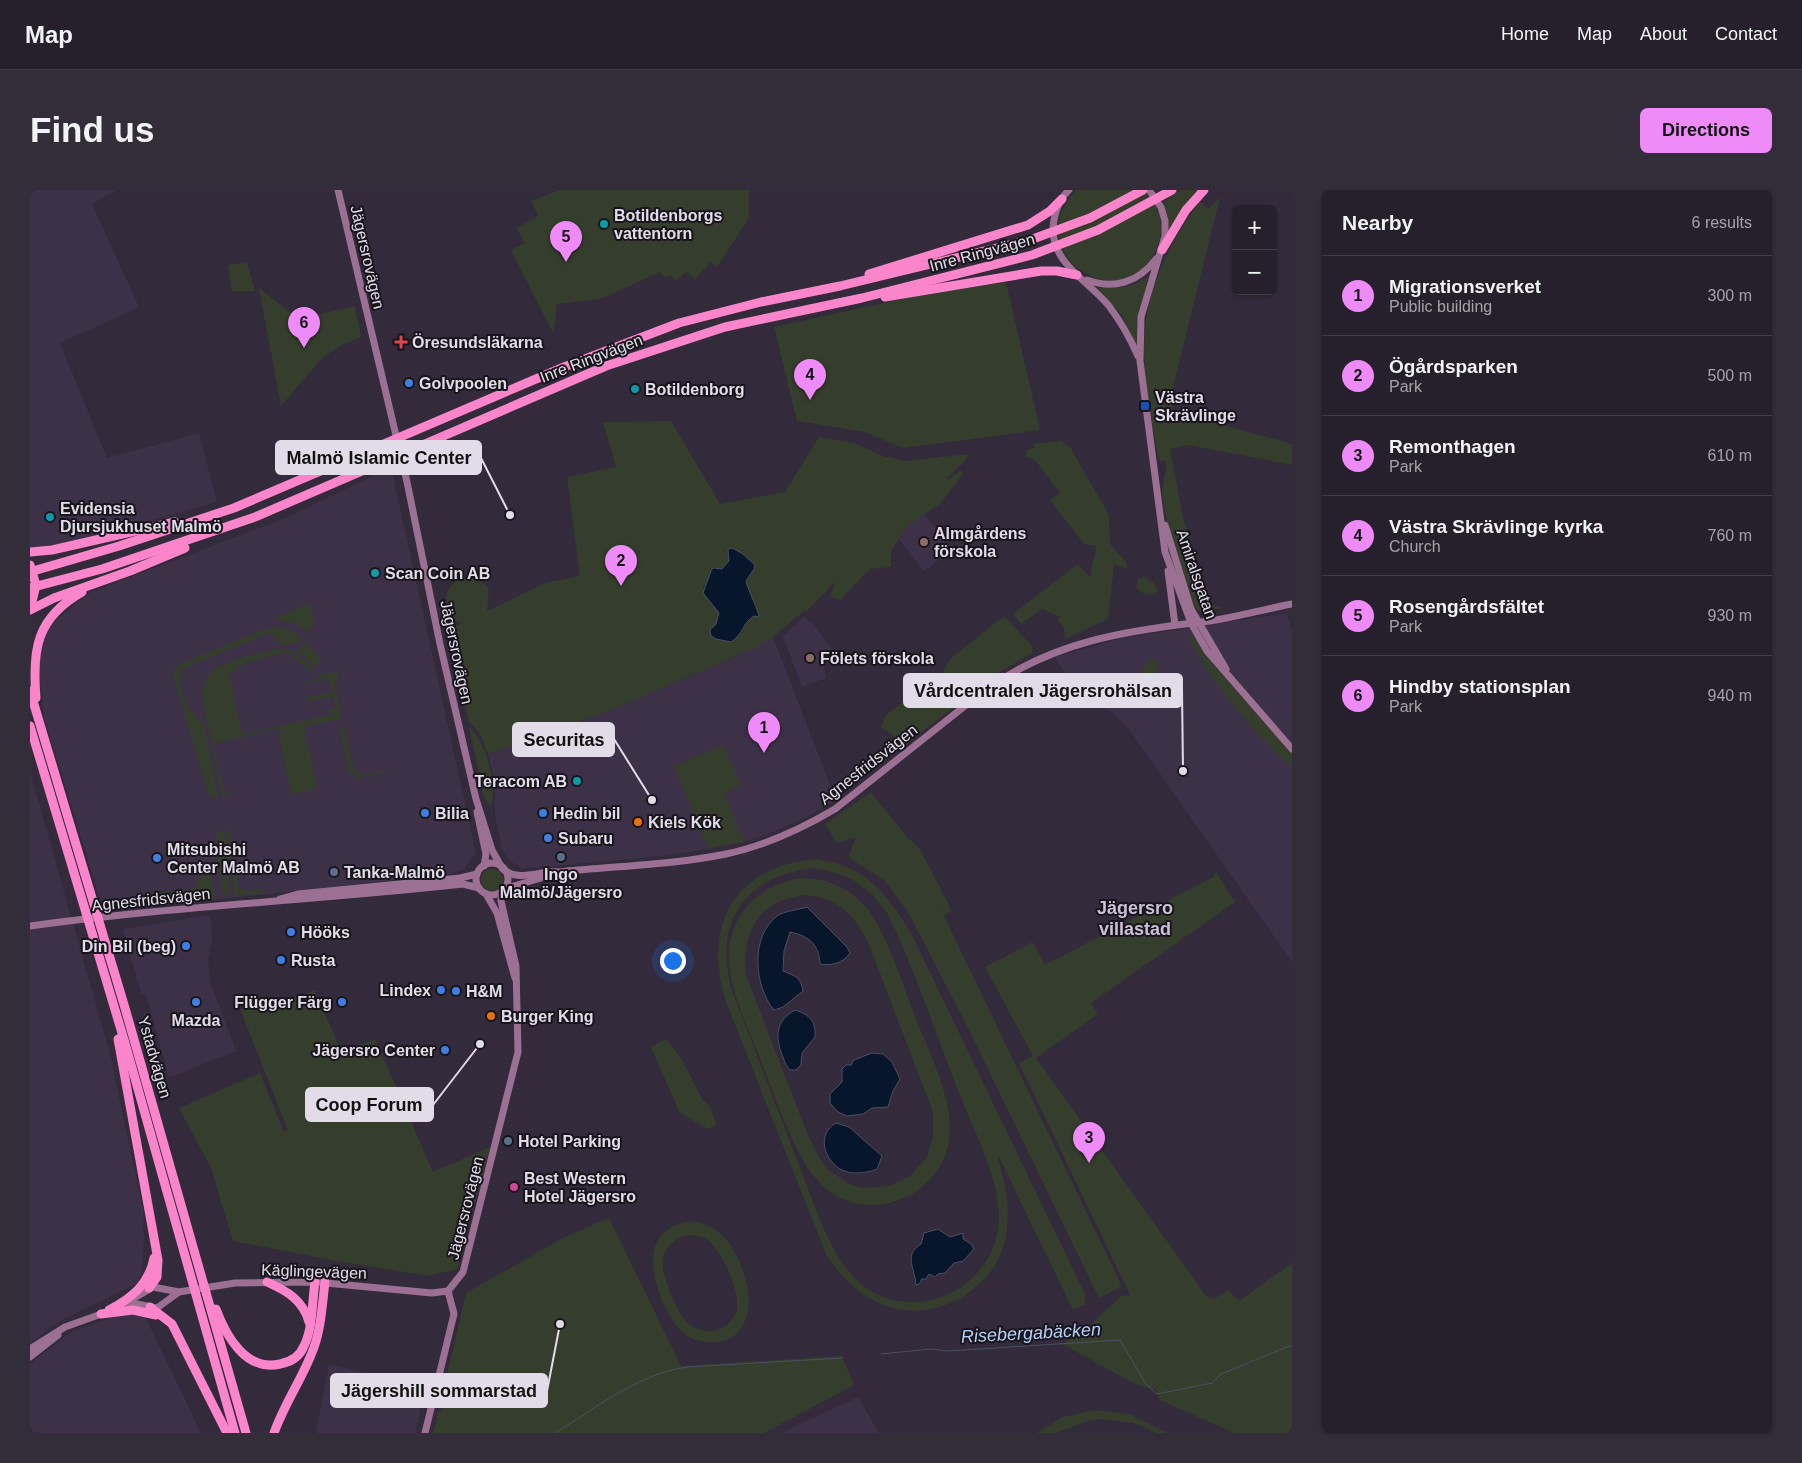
<!DOCTYPE html>
<html lang="en">
<head>
<meta charset="utf-8">
<style>
	:root { --surface:#26202c; --page:#322d38; --text:#f1f3f6; --muted:#a4a3a9; --line:#423e48; --accent:#ee8bf8 }
	body { margin:0; font-family:Arial,sans-serif; background:var(--page); color:var(--text) }
	.controls { position:absolute; right:15px; top:15px; display:grid; overflow:hidden; border-radius:8px; box-shadow:0 1px 4px #0004 }
	.controls button { width:45px; height:45px; display:grid; place-items:center; padding:0; border:0; border-bottom:1px solid var(--line); background:var(--surface); color:var(--text); font:25px sans-serif }
	.you { position:absolute; left:642px; top:770px; width:18px; height:18px; margin:-12px; border:4px solid #fff; border-radius:50%; background:#1a73e8; box-shadow:0 0 0 8px #1a73e833 }
	.badge { display:grid; place-items:center; width:32px; height:32px; border-radius:50%; background:var(--accent); color:#111; font-size:16px; font-weight:700 }
	.pin { position:absolute; translate:-50% -41px; filter:drop-shadow(0 1px 2px #0008) }
	.pin::after { content:''; position:absolute; top:26px; width:18px; height:15px; background:inherit; clip-path:polygon(0 0,100% 0,50% 100%) }
	.list { margin:0; padding:0; list-style:none }
	h2 { display:flex; justify-content:space-between; align-items:center; height:65px; margin:0; padding:0 20px; font-size:21px }
	h2 small { font-size:16px; font-weight:400; color:var(--muted) }
	.list li { display:grid; grid-template-columns:32px 1fr auto; gap:15px; align-items:center; box-sizing:border-box; height:80px; padding:0 20px; border-top:1px solid var(--line) }
	.list b { display:block; font-size:19px; white-space:nowrap }
	.list p { margin:0; font-size:16px; white-space:nowrap; color:var(--muted) }
	.list em { font-size:16px; font-style:normal; color:var(--muted) }
	.map { position:relative; flex:none; width:1262px; height:1243px; overflow:hidden; border-radius:8px }
	header { display:flex; align-items:center; gap:30px; box-sizing:border-box; height:70px; padding:0 25px; background:var(--surface); border-bottom:1px solid var(--line) }
	header strong { font-size:24px }
	nav { display:flex; gap:28px; margin-inline-start:auto; font-size:18px }
	.intro { display:flex; align-items:center; justify-content:space-between; box-sizing:border-box; height:120px; padding:0 30px }
	h1 { margin:0; font-size:35px }
	.button { padding:12px 22px; border-radius:8px; background:var(--accent); color:#111; font-size:18px; font-weight:700 }
	main { display:flex; gap:30px; padding:0 30px }
	aside { flex:1; background:var(--surface); border-radius:8px; box-shadow:0 1px 4px #0004 }
	.map>svg:first-child { display:block }
</style>
</head>
<body>
<header>
<strong>Map</strong>
<nav><a>Home</a><a>Map</a><a>About</a><a>Contact</a></nav>
</header>
<div class="intro"><h1>Find us</h1><a class="button">Directions</a></div>
<main>
<div class="map">
<svg width="1262" height="1243" viewBox="0 0 1262 1243">
	<rect width="100%" height="100%" fill="#332a3b"/>
	<g fill="#3d3148">
		<polygon points="0,0 87,0 62,14 109,117 30,153 77,268 169,243 187,312 79,342 0,360"/>
		<polygon points="361,277 446,663 434,679 419,684 74,722 14,527 8,473 11,450 24,432 59,403 258,327"/>
		<polygon points="893,322 922,360 894,381 865,344"/>
		<polygon points="1257,423 1262,441 1262,772 1098,538 1086,526 1041,494 1025,467 1089,449"/>
		<polygon points="774,427 783,434 802,458 794,478 796,488 772,497 753,446"/>
		<polygon points="743,447 806,610 777,627 736,645 696,656 632,666 492,679 478,669 472,659 465,626 465,594 458,564 575,523 707,466"/>
		<polygon points="0,582 79,860 113,1019 114,1049 112,1081 107,1093 30,1131 0,1153"/>
		<polygon points="180,725 182,751 178,770 180,791 206,861 139,888 117,807 111,803 93,739"/>
		<polygon points="114,1124 171,1243 0,1243 0,1174 39,1143 87,1125"/>
		<polygon points="299,1174 395,1198 385,1243 286,1243"/>
		<polygon points="828,1207 849,1243 752,1243"/>
	</g>
	<g fill="#353e2d" fill-rule="evenodd">
		<polygon points="530,0 719,0 719,28 687,77 681,72 665,89 656,82 646,91 641,85 635,88 630,82 571,109 527,114 523,143 481,60 495,53 487,38 508,26 501,11"/>
		<path d="M1046,0H1112C1126,11 1134,29 1130,47C1108,139 982,68 1046,0Z"/>
		<polygon points="1151,0 1170,0 1139,40 1134,11"/>
		<path d="M1190,7L1143,197L1142,221L1262,254V275L1159,255L1140,259L1153,328L1179,414L1192,418L1172,422L1162,417C1151,380 1138,344 1132,305C1131,293 1138,283 1136,271L1129,270C1121,229 1111,183 1115,140C1118,93 1143,48 1170,11L1178,19Z"/>
		<polygon points="217,72 225,101 202,101 198,75"/>
		<polygon points="1119,86 1107,134 1107,158 1093,127 1068,98 1098,97"/>
		<polygon points="976,92 1010,240 873,258 835,242 767,231 744,137 895,104"/>
		<polygon points="229,98 269,129 325,116 331,147 312,155 292,168 251,216"/>
		<path d="M641,231L690,314L755,302L789,247L824,253L853,266L875,271L939,264L936,269L916,289L921,288L932,280L933,284L910,314L877,336L861,361V377L840,379L810,410L800,406L806,391L777,421H774L743,447L727,457L575,523L458,564L449,542L438,531L420,439L433,432L421,431C419,423 415,411 417,403C423,384 450,384 459,400L457,421L515,393L550,386L537,287L586,277L573,232ZM713,364L720,370L724,379L716,391L728,427L724,426L716,433L713,442L701,452L686,449L680,440L686,434L690,423L678,411L673,398L683,378L692,379L699,371Z"/>
		<path d="M1031,251L1040,257L1079,325L1080,354L1096,372L1098,379L1084,374L1078,429L1035,449L1034,437L1027,429L1031,427L1012,419L991,434L983,424L1048,374L1059,386L1062,385C1060,375 1066,366 1066,356L1054,354L1020,310L1030,303L1005,270L995,267L997,260L1006,258L1002,254Z"/>
		<polygon points="1114,387 1124,393 1128,401 1123,405 1114,404 1106,398 1108,389"/>
		<polygon points="280,413 284,432 278,443 266,434 243,429"/>
		<polygon points="974,426 1002,456 1002,463 966,484 864,564 858,564 856,561 865,547 851,537 855,526 913,482 920,469"/>
		<polygon points="248,437 263,441 273,449 268,454 252,455 240,443 166,473 164,468 233,440"/>
		<path d="M1158,447H1166C1191,490 1229,524 1262,561V578C1222,538 1184,498 1158,447Z"/>
		<polygon points="276,453 291,468 286,477 268,461 269,457"/>
		<path d="M250,459H261L284,479L279,480L258,462L215,473L199,485L212,544L299,525L305,528L306,534L304,530L274,537L288,599L261,604L248,538L183,554L195,603L210,602L192,606L172,507C170,470 223,465 250,459Z"/>
		<path d="M162,469L164,474L152,480C145,497 159,521 172,533L174,532L188,607L183,608L179,605L143,485L146,477Z"/>
		<polygon points="1127,469 1130,512 1121,514 1117,511 1112,481 1119,471"/>
		<polygon points="309,482 305,496 312,528 307,530 298,520 306,518 303,506 280,511 279,515 276,504 279,507 302,502 299,489 276,494 275,498 274,494 289,488 292,484"/>
		<path d="M439,536C457,555 467,592 461,618L453,605Z"/>
		<polygon points="314,537 324,578 334,585 353,580 354,583 329,588 323,581 320,585 309,538"/>
		<polygon points="693,555 711,595 694,603 715,652 678,658 644,576"/>
		<polygon points="841,602 877,647 890,659 922,721 914,725 902,701 1092,1096 1069,1108 939,840 878,722 855,691 818,667 826,647 807,653 795,634"/>
		<polygon points="194,641 200,705 192,704 186,645 188,642"/>
		<polygon points="197,641 201,641 209,696 213,701 232,699 233,704 204,705"/>
		<path d="M786,669C837,676 856,703 881,743L1055,1104V1114L1043,1120L969,967L968,969C978,1001 984,1038 968,1070C959,1087 942,1103 925,1111C874,1136 824,1110 796,1064L696,812C672,736 704,676 786,669ZM782,678C818,683 836,694 857,723C886,781 905,843 929,903C943,938 968,986 969,1024C971,1093 891,1137 835,1097C813,1081 804,1059 792,1035L701,798C684,731 714,688 782,678Z"/>
		<circle cx="462" cy="690" r="11"/>
		<polygon points="1186,682 1205,712 1061,813 1068,824 1006,868 1177,1107 1184,1109 1198,1100 1208,1110 1210,1110 1262,1073 1262,1243 1204,1243 1130,1210 1125,1199 1107,1195 1032,1154 1054,1141 1091,1106 1100,1105 989,873 1003,866 955,777 1003,752 1015,775 1183,687"/>
		<polygon points="179,686 182,687 185,706 181,710 123,716 122,703 168,698 167,687"/>
		<path d="M772,688C793,689 811,694 827,708C837,717 844,727 850,739C863,764 872,792 882,819C896,855 921,903 920,941C919,964 909,983 892,997C878,1009 859,1015 840,1015C792,1014 773,974 756,935C747,914 739,892 731,871C718,838 693,788 700,752C707,715 737,693 772,688ZM777,705C810,709 827,727 840,757L903,922V947L897,967L880,986L859,996L832,998L818,993L798,980L790,969L777,943L716,785C712,740 729,709 777,705Z"/>
		<polygon points="285,800 311,861 345,849 403,982 460,957 427,1079 398,1086 301,1070 203,1051 181,978 149,918 230,883 254,942 258,940 210,819 244,816"/>
		<polygon points="636,849 651,868 673,911 679,915 687,935 678,939 650,923 621,857"/>
		<polygon points="579,1028 651,1176 812,1166 824,1195 734,1243 403,1243 409,1221 412,1221 410,1215 436,1103 535,1047"/>
		<path d="M664,1031C675,1034 685,1038 694,1047C713,1068 730,1117 709,1141C703,1148 695,1152 686,1152C677,1152 667,1152 660,1147C647,1140 640,1127 634,1115C618,1079 613,1036 664,1031ZM657,1045C665,1045 675,1046 681,1053C694,1065 712,1106 706,1123C697,1144 671,1147 656,1131C649,1123 645,1113 641,1104C630,1078 625,1057 657,1045Z"/>
		<polygon points="1065,1220 1099,1224 1137,1243 1126,1243 1104,1233 1072,1229 1057,1231 1027,1243 1006,1243 1033,1227"/>
	</g>
	<g fill="#07162a" stroke="#485163">
		<path d="M702,358L713,364L725,375L724,379L716,391C718,400 729,421 729,427L724,426C713,432 713,445 701,452L686,449L681,446L680,440L686,434L689,423L673,403L681,381L683,378L692,379L699,371L698,359Z"/>
		<path d="M777,717L817,757L820,763C814,773 801,776 790,774C789,754 779,746 760,742L754,761L753,781C765,786 771,787 773,801L753,817L744,820C724,796 720,747 747,726C754,721 768,720 777,717Z"/>
		<path d="M765,820C780,825 786,831 785,847L772,863L771,875L766,880H760C755,875 754,869 751,862C745,844 747,830 765,820Z"/>
		<polygon points="842,863 853,864 862,872 870,889 863,901 858,917 842,918 833,924 817,926 808,922 800,913 800,904 812,892 812,879 816,875 821,875 824,870"/>
		<path d="M806,933L819,937L852,966L847,979C838,983 822,985 812,980C794,971 786,944 806,933Z"/>
		<path d="M908,1039L920,1047L933,1043V1049L941,1054L944,1059L933,1071L924,1073L915,1083L908,1084L905,1087L899,1084L896,1089H892L889,1094L886,1095C885,1078 873,1065 891,1054L894,1043Z"/>
	</g>
	<g fill="none" stroke-linecap="round" stroke-linejoin="round">
		<g stroke="#485163" stroke-width="1">
			<polyline points="851,1164 902,1159 918,1161 1090,1150 1116,1194 1127,1204 1182,1193 1191,1184 1262,1155"/>
			<path d="M525,1243C566,1218 609,1183 658,1177L812,1168"/>
		</g>
		<g stroke="#9b7093" stroke-width="7">
			<polyline points="308,0 377,292 410,454 446,609 462,660 472,678"/>
			<path d="M1039,0C1030,8 1026,19 1024,30C1016,71 1058,90 1079,116C1091,132 1100,148 1108,166"/>
			<polyline points="1119,0 1131,17 1135,31 1135,46 1111,127 1110,171 1135,362 1161,433 1177,461 1262,559"/>
			<path d="M1057,90C1084,100 1109,92 1126,69"/>
			<polyline points="1135,335 1161,419 1196,479"/>
			<polyline points="1138,381 1145,435"/>
			<polyline points="447,622 456,664 454,676"/>
			<circle cx="462" cy="689" r="16"/>
			<path d="M474,680C489,692 511,680 529,682C584,676 642,675 696,664C735,656 771,639 805,619L955,500C1026,450 1096,441 1180,431C1207,427 1235,419 1262,414"/>
			<polyline points="474,699 524,684"/>
			<polyline points="456,704 467,723 485,788"/>
			<polyline points="250,709 268,704 430,688 447,684"/>
			<path d="M0,736C144,716 289,710 433,694L449,698"/>
			<polyline points="418,1101 433,1082 488,862 486,776 471,711 472,701"/>
			<polyline points="101,1110 123,1097 149,1102 205,1093 285,1092 402,1103 418,1101"/>
			<polyline points="86,1118 107,1114 127,1118 149,1102"/>
			<polyline points="0,1159 35,1137 74,1123"/>
			<polyline points="0,1167 28,1145"/>
			<polyline points="395,1243 424,1124 418,1101"/>
		</g>
		<g stroke="#fa85ca" stroke-width="9">
			<polyline points="1132,60 1156,20 1174,0"/>
			<polyline points="839,84 998,35 1020,21 1032,9"/>
			<polyline points="855,107 1011,81 1027,81 1047,85"/>
			<polyline points="0,362 22,360 145,332"/>
			<polyline points="0,375 6,395 0,420"/>
			<polyline points="0,382 89,356 204,318 534,177 649,133 731,112 810,96 1000,50 1060,28 1113,0"/>
			<polyline points="0,398 72,379 225,327 576,176 695,137 832,108 1002,65 1068,40 1142,0"/>
			<polyline points="0,420 24,408 100,381 155,358"/>
			<polyline points="0,501 95,818 216,1243"/>
			<path d="M6,508C2,460 6,428 52,402"/>
			<polyline points="0,536 95,853 205,1243"/>
			<polyline points="88,849 128,1070 127,1087 119,1098"/>
			<path d="M237,1092C257,1101 273,1110 279,1132"/>
			<polyline points="120,1117 142,1134 197,1243"/>
			<path d="M186,1119C196,1146 216,1182 250,1174C261,1172 270,1166 274,1156C283,1139 282,1111 285,1092"/>
			<path d="M79,1120C102,1108 119,1094 124,1068"/>
			<polyline points="71,1124 103,1120 126,1125"/>
			<path d="M244,1243C254,1215 270,1192 281,1165C291,1143 292,1116 295,1092"/>
		</g>
	</g>
	<g fill="#0f9aa8" stroke="#18141c" stroke-width="2">
		<circle cx="574" cy="34" r="5"/>
		<circle cx="605" cy="199" r="5"/>
		<circle cx="20" cy="327" r="5"/>
		<circle cx="345" cy="383" r="5"/>
		<circle cx="547" cy="591" r="5"/>
	</g>
	<path fill="#e0444e" stroke="#18141c" stroke-width="2" d="M368.5 144.5h5v5h5v5h-5v5h-5v-5h-5v-5h5z"/>
	<g fill="#3f7fe0" stroke="#18141c" stroke-width="2">
		<circle cx="379" cy="193" r="5"/>
		<circle cx="395" cy="623" r="5"/>
		<circle cx="513" cy="623" r="5"/>
		<circle cx="518" cy="648" r="5"/>
		<circle cx="127" cy="668" r="5"/>
		<circle cx="261" cy="742" r="5"/>
		<circle cx="156" cy="756" r="5"/>
		<circle cx="251" cy="770" r="5"/>
		<circle cx="411" cy="800" r="5"/>
		<circle cx="426" cy="801" r="5"/>
		<circle cx="166" cy="812" r="5"/>
		<circle cx="312" cy="812" r="5"/>
		<circle cx="415" cy="860" r="5"/>
	</g>
	<rect fill="#1a4fb4" stroke="#18141c" stroke-width="2" x="1110" y="211" width="10" height="10" rx="2.5"/>
	<g fill="#8d6e63" stroke="#18141c" stroke-width="2">
		<circle cx="894" cy="352" r="5"/>
		<circle cx="780" cy="468" r="5"/>
	</g>
	<g fill="#e8710a" stroke="#18141c" stroke-width="2">
		<circle cx="608" cy="632" r="5"/>
		<circle cx="461" cy="826" r="5"/>
	</g>
	<g fill="#5c6f8a" stroke="#18141c" stroke-width="2">
		<circle cx="531" cy="667" r="5"/>
		<circle cx="304" cy="682" r="5"/>
		<circle cx="478" cy="951" r="5"/>
	</g>
	<circle fill="#d1479c" stroke="#18141c" stroke-width="2" cx="484" cy="997" r="5"/>
	<g text-anchor="middle" stroke-width="4" stroke-linejoin="round" paint-order="stroke">
		<g font-size="16" font-weight="bold" fill="#e1dce7" stroke="#18141c" text-anchor="start">
			<text x="584" y="31">Botildenborgs<tspan x="584" dy="18">vattentorn</tspan></text>
			<text x="382" y="158">Öresundsläkarna</text>
			<text x="389" y="199">Golvpoolen</text>
			<text x="615" y="205">Botildenborg</text>
			<text x="1125" y="213">Västra<tspan x="1125" dy="18">Skrävlinge</tspan></text>
			<text x="30" y="324">Evidensia<tspan x="30" dy="18">Djursjukhuset Malmö</tspan></text>
			<text x="904" y="349">Almgårdens<tspan x="904" dy="18">förskola</tspan></text>
			<text x="355" y="389">Scan Coin AB</text>
			<text x="790" y="474">Fölets förskola</text>
			<text x="537" y="597" text-anchor="end">Teracom AB</text>
			<text x="405" y="629">Bilia</text>
			<text x="523" y="629">Hedin bil</text>
			<text x="618" y="638">Kiels Kök</text>
			<text x="528" y="654">Subaru</text>
			<text x="137" y="665">Mitsubishi<tspan x="137" dy="18">Center Malmö AB</tspan></text>
			<text x="314" y="688">Tanka-Malmö</text>
			<text x="531" y="690" text-anchor="middle">Ingo<tspan x="531" dy="18">Malmö/Jägersro</tspan></text>
			<text x="271" y="748">Hööks</text>
			<text x="146" y="762" text-anchor="end">Din Bil (beg)</text>
			<text x="261" y="776">Rusta</text>
			<text x="401" y="806" text-anchor="end">Lindex</text>
			<text x="436" y="807">H&amp;M</text>
			<text x="302" y="818" text-anchor="end">Flügger Färg</text>
			<text x="471" y="832">Burger King</text>
			<text x="166" y="836" text-anchor="middle">Mazda</text>
			<text x="405" y="866" text-anchor="end">Jägersro Center</text>
			<text x="488" y="957">Hotel Parking</text>
			<text x="494" y="994">Best Western<tspan x="494" dy="18">Hotel Jägersro</tspan></text>
		</g>
		<g font-size="16" fill="#e1dce7" stroke="#18141c">
			<text transform="translate(952 62) rotate(-15)" y="6">Inre Ringvägen</text>
			<text transform="translate(338 67) rotate(77)" y="6">Jägersrovägen</text>
			<text transform="translate(561 168) rotate(-21)" y="6">Inre Ringvägen</text>
			<text transform="translate(1167 384) rotate(71)" y="6">Amiralsgatan</text>
			<text transform="translate(427 462) rotate(78)" y="6">Jägersrovägen</text>
			<text transform="translate(838 574) rotate(-38)" y="6">Agnesfridsvägen</text>
			<text transform="translate(121 709) rotate(-6)" y="6">Agnesfridsvägen</text>
			<text transform="translate(125 867) rotate(74)" y="6">Ystadvägen</text>
			<text transform="translate(435 1018) rotate(-76)" y="6">Jägersrovägen</text>
			<text transform="translate(284 1081) rotate(2)" y="6">Käglingevägen</text>
		</g>
		<g font-size="18" font-weight="bold" fill="#cbc0d6" stroke="#18141c">
			<text x="1105" y="724">Jägersro<tspan x="1105" dy="21">villastad</tspan></text>
		</g>
		<g font-size="18" font-style="italic" fill="#b4d0f6" stroke="#18141c">
			<text transform="translate(1001 1143) rotate(-3)" y="6">Risebergabäcken</text>
		</g>
	</g>
	<path fill="none" stroke="#e1dce7" stroke-width="2" d="M480 325L451 268M1153 581L1152 500M622 610L584 549M450 854L403 915M530 1134L517 1201"/>
	<g fill="#e1dce7" stroke="#18141c" stroke-width="2">
		<circle cx="480" cy="325" r="5"/>
		<circle cx="1153" cy="581" r="5"/>
		<circle cx="622" cy="610" r="5"/>
		<circle cx="450" cy="854" r="5"/>
		<circle cx="530" cy="1134" r="5"/>
	</g>
	<g fill="#e1dce7" stroke="#e1dce7" stroke-width="2">
		<rect x="246" y="251" width="205" height="33" rx="5"/>
		<rect x="874" y="484" width="278" height="33" rx="5"/>
		<rect x="483" y="533" width="101" height="33" rx="5"/>
		<rect x="276" y="898" width="127" height="33" rx="5"/>
		<rect x="301" y="1184" width="216" height="33" rx="5"/>
	</g>
	<g font-size="18" text-anchor="middle" font-weight="bold" fill="#111">
		<text x="349" y="274">Malmö Islamic Center</text>
		<text x="1013" y="507">Vårdcentralen Jägersrohälsan</text>
		<text x="534" y="556">Securitas</text>
		<text x="339" y="921">Coop Forum</text>
		<text x="409" y="1207">Jägershill sommarstad</text>
	</g>
</svg>
<div class="controls">
<button>+</button>
<button>−</button>
</div>
<div class="you"></div>
<div class="pin badge" style="left:734px;top:563px">1</div>
<div class="pin badge" style="left:591px;top:396px">2</div>
<div class="pin badge" style="left:1059px;top:973px">3</div>
<div class="pin badge" style="left:780px;top:210px">4</div>
<div class="pin badge" style="left:536px;top:72px">5</div>
<div class="pin badge" style="left:274px;top:158px">6</div>
</div>
<aside>
<h2>Nearby<small>6 results</small></h2>
<ul class="list">
<li><span class="badge">1</span><div><b>Migrationsverket</b><p>Public building</p></div><em>300 m</em></li>
<li><span class="badge">2</span><div><b>Ögårdsparken</b><p>Park</p></div><em>500 m</em></li>
<li><span class="badge">3</span><div><b>Remonthagen</b><p>Park</p></div><em>610 m</em></li>
<li><span class="badge">4</span><div><b>Västra Skrävlinge kyrka</b><p>Church</p></div><em>760 m</em></li>
<li><span class="badge">5</span><div><b>Rosengårdsfältet</b><p>Park</p></div><em>930 m</em></li>
<li><span class="badge">6</span><div><b>Hindby stationsplan</b><p>Park</p></div><em>940 m</em></li>
</ul>
</aside>
</main>
</body>
</html>
